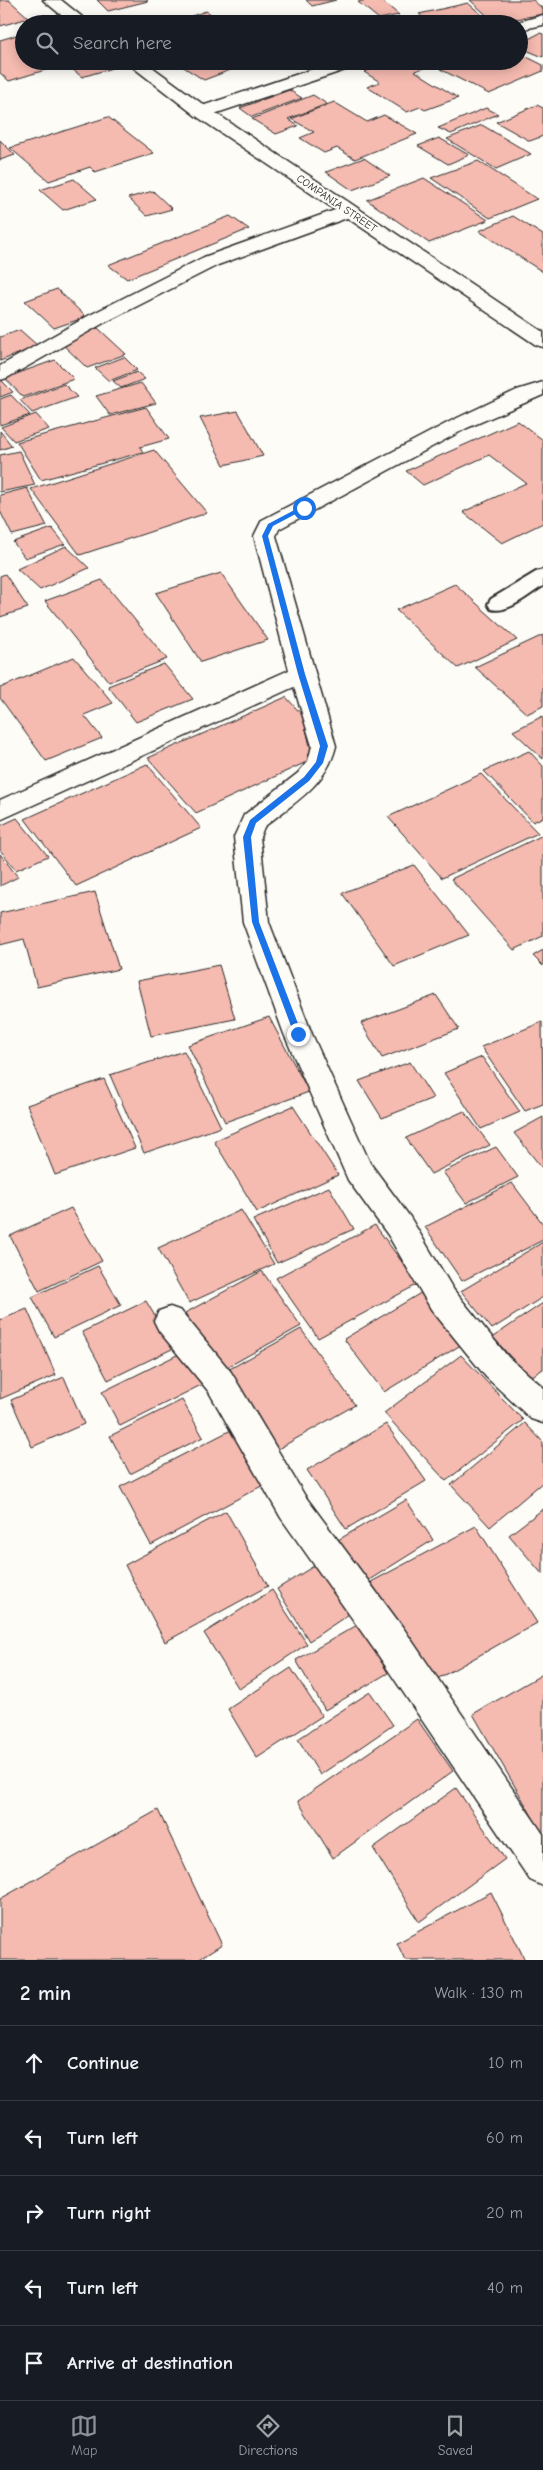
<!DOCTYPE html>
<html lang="en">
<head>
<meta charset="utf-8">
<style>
	:root { --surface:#171b24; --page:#242831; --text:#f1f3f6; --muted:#9ea1a6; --line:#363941; --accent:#8c9099 }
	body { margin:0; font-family:"Comic Neue",sans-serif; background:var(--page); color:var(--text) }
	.stop { position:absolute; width:15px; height:15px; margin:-11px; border:4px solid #1a73e8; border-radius:50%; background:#fff }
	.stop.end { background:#1a73e8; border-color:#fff; box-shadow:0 1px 5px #0008 }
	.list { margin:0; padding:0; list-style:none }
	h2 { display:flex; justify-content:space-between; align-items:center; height:65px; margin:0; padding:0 20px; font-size:21px }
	h2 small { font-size:16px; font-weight:400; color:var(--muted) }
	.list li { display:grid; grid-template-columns:32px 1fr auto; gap:15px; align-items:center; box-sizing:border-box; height:75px; padding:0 20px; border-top:1px solid var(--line) }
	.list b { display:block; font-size:19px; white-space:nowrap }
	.list em { font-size:16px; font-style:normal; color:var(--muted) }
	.icon { flex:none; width:28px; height:28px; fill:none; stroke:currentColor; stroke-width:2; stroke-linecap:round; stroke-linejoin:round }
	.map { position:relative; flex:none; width:543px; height:1960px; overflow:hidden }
	.search { position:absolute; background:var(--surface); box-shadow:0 2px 12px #0003; left:15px; right:15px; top:15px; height:55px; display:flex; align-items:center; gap:12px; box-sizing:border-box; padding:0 18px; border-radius:28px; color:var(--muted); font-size:19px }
	.sheet { height:440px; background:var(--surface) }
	nav { display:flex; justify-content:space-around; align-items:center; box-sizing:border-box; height:70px; border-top:1px solid var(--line); background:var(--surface); font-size:14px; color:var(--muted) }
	nav a { display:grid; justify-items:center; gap:2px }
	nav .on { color:var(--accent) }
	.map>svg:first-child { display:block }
</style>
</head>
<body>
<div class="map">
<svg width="543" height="1960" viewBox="0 0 543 1960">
	<rect width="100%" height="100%" fill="#fdfcf7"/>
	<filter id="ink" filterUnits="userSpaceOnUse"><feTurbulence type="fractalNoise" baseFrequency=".02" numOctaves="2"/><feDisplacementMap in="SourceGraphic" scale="10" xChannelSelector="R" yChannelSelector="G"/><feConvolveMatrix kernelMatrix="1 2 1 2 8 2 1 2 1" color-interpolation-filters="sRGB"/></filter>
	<g filter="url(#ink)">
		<g fill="#f5bab0" stroke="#2b2b2b">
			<polygon points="0,0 9,0 29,18 0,26"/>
			<polygon points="97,0 146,0 148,1 108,11"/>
			<polygon points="306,0 336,0 312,6"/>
			<polygon points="367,0 381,0 399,15 379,19 358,2"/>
			<polygon points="470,0 533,0 543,9 543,14 495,23"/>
			<polygon points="468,3 489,21 475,24 430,24 419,14"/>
			<polygon points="206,11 227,24 169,24"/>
			<polygon points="252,18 262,24 237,24"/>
			<polygon points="24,33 24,61 62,61 65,64 9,81 0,73 0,40"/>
			<polygon points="540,33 543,34 543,57 519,47 519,44"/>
			<polygon points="519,53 543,65 543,71 489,94 440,69 451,64 446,61 519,61"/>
			<polygon points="62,61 103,61 112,68 82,77"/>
			<polygon points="174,61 254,61 204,80"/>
			<polygon points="393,61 418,61 427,67 415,71 458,98 425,110 420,107 407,112 367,87 380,82 364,72"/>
			<polygon points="289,90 302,98 252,117 240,108"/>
			<polygon points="313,95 327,104 288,119 298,126 276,134 252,119"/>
			<polygon points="334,102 367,122 384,115 417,134 355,159 337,148 324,153 300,138 314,132 291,119"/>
			<polygon points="537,105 543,108 543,136 530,141 496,122"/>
			<polygon points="486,108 498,114 451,134 438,128"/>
			<polygon points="108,117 154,153 95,172 90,167 49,181 10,148"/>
			<polygon points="482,125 531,154 496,169 447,139"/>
			<polygon points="439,138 469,155 448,164 418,146"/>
			<polygon points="0,140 15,155 0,160"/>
			<polygon points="364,158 390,176 352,190 326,172"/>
			<polygon points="478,161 537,199 490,218 431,178"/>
			<polygon points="424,178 488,220 429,243 367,200"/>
			<polygon points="74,179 97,199 63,210 40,190"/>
			<polygon points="153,191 172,209 147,216 128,198"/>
			<polygon points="230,216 249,229 127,279 108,265"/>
			<polygon points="513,216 543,235 543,272 479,231"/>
			<polygon points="57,289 86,317 54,328 25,301"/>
			<polygon points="98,328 126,354 87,368 59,341"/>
			<polygon points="20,330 38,346 0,361 0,337"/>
			<polygon points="124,357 137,370 109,381 95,368"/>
			<polygon points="55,360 74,379 23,397 5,378"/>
			<polygon points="137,372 145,379 121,388 113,381"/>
			<polygon points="0,379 13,392 0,397"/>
			<polygon points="141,383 156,403 110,415 96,396"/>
			<polygon points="64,384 77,397 32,413 20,400"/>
			<polygon points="11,395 30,415 0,425 0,399"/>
			<polygon points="146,407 169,439 140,447 143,452 41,480 17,442"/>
			<polygon points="238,411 263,456 224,465 200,418"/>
			<polygon points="36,414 49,429 14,441 1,427"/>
			<polygon points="518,421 543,440 543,523 502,543 463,512 526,483 489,455 423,485 406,471"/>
			<polygon points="0,431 12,446 0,450"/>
			<polygon points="154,450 207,513 80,555 31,489"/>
			<polygon points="19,451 35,485 0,492 0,455"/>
			<polygon points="27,488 47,526 12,535 0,511 0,495"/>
			<polygon points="52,528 65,544 25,558 13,542"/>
			<polygon points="66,546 89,568 40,590 17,569"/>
			<polygon points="221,573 268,640 201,662 156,593"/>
			<polygon points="5,574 28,608 0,617 0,576"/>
			<polygon points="102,580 167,659 109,682 45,601"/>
			<polygon points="455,584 517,640 458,668 396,610"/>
			<polygon points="543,635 543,706 527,714 475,667"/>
			<polygon points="74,657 113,703 84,715 102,738 46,761 0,698 0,688"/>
			<polygon points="164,664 193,699 136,722 108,686"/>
			<polygon points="286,697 303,716 313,759 196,813 148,758"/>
			<polygon points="543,716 543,759 513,731"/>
			<polygon points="529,751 543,766 543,817 533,822 484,771"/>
			<polygon points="147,764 201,828 76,886 25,819"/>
			<polygon points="481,774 538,833 442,878 388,817"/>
			<polygon points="17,818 48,856 16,870 0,850 0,826"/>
			<polygon points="543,835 543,936 514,950 451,879"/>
			<polygon points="0,854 18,877 0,886"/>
			<polygon points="414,865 469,935 394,966 342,893"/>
			<polygon points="95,892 119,969 37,987 24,939 0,945 0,913"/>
			<polygon points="543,950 543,966 533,956"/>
			<polygon points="219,965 235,1019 151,1036 137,981"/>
			<polygon points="436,995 459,1029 382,1058 361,1023"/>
			<polygon points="269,1017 309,1092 225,1122 188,1045"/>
			<polygon points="542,1022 543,1104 525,1111 481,1047"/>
			<polygon points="184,1051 221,1127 144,1153 110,1075"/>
			<polygon points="482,1057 520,1112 481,1129 444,1073"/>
			<polygon points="410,1062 433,1098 382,1118 359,1081"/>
			<polygon points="104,1079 135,1148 55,1175 27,1105"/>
			<polygon points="293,1106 338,1175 257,1212 214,1141"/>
			<polygon points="464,1111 490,1145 431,1174 406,1138"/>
			<polygon points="543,1117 543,1167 542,1168 514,1133"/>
			<polygon points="496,1147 518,1177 466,1203 443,1172"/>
			<polygon points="512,1183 543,1224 543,1240 462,1281 425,1227"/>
			<polygon points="329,1187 354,1229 277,1263 253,1220"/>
			<polygon points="71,1208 102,1261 39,1291 10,1236"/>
			<polygon points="241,1210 274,1264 189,1303 158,1248"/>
			<polygon points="375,1225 418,1284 318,1338 276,1278"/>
			<polygon points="543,1242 543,1297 492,1329 461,1291"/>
			<polygon points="98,1266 121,1305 54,1337 32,1297"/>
			<polygon points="262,1271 301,1326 222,1370 185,1313"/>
			<polygon points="424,1291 464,1343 384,1392 344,1339"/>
			<polygon points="146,1301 174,1348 108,1380 82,1332"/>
			<polygon points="543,1303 543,1369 529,1378 493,1337"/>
			<polygon points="27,1309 56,1375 0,1399 0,1320"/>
			<polygon points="301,1329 355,1405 271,1453 219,1375"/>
			<polygon points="185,1351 203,1384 120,1426 102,1392"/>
			<polygon points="461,1355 523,1420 446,1481 384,1413"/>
			<polygon points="64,1377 84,1424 32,1447 11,1400"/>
			<polygon points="182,1400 203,1437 130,1474 110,1436"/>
			<polygon points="525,1423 543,1442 543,1482 490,1527 451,1485"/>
			<polygon points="386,1424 426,1481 346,1529 307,1470"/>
			<polygon points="237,1427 269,1482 151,1545 120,1487"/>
			<polygon points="406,1500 433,1540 361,1585 333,1543"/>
			<polygon points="543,1509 543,1575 509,1535"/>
			<polygon points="226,1511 268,1586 165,1642 125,1565"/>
			<polygon points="476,1526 537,1623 430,1683 371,1582"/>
			<polygon points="325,1559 358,1608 309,1641 277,1589"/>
			<polygon points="272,1590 307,1644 239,1689 204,1633"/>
			<polygon points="359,1624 388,1673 325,1710 296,1660"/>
			<polygon points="291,1668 322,1716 257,1758 228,1709"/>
			<polygon points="543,1674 543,1835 473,1714"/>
			<polygon points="370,1692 393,1725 320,1775 298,1739"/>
			<polygon points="417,1719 453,1771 333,1858 298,1801"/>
			<polygon points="456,1788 505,1859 419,1922 373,1848"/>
			<polygon points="158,1810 222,1945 198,1960 0,1960 0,1899"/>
			<polygon points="491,1892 525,1960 405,1960 397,1943"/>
		</g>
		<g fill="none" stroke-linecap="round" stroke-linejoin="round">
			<defs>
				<path id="lane" d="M543,570V586C528,595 508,614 491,609L488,604L491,599L536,572Z"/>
				<g id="street">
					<polygon points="543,15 543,25 519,30 519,24 512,24"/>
					<polygon points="337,61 362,61 360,65 208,116 196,116 193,112 196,108"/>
					<polygon points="349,205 355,207 358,211 355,215 218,265 102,324 7,378 0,380 0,366 88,316 204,257"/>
					<path d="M543,382V395L467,428L279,529L276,536L336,746C327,785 293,803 264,827L260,837L269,922L312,1034L370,1163L410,1217L453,1289L508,1357L543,1387V1423L531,1419L486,1377L431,1309L388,1235L348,1180L284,1034L243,922L234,837L244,815L298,773L308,761L312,746L294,687L0,820V800L289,670L254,536L262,520L453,420L517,390Z"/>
					<polygon points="170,1307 181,1311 231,1372 305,1496 404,1629 543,1834 543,1886 530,1880 378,1655 281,1518 209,1392 159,1331 154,1321 159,1311"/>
				</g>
				<g id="secondary">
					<polygon points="43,0 61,0 91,24 72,24"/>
					<polygon points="125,61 144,61 208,108 543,332 543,347 536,345 196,116"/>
				</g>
			</defs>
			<use href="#lane" stroke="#2b2b2b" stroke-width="4"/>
			<use href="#street" stroke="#2b2b2b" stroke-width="3"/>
			<use href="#secondary" stroke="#2b2b2b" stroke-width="3"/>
			<use href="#lane" fill="#fdfcf7" fill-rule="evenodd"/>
			<use href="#street" fill="#fdfcf7" fill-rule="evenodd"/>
			<use href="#secondary" fill="#fdfcf7" fill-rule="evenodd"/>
		</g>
	</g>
	<polygon fill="#1a73e8" points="302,506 307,508 273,526 268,536 305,674 328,746 323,763 309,781 256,823 251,837 259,922 302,1034 298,1038 294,1034 252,922 243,837 250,820 304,777 316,762 320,746 298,674 262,536 268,524"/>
	<g text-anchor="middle" stroke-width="4" stroke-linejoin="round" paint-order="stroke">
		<g font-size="11" fill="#2b2b2b" stroke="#fdfcf7">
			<text transform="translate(337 203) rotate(34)" y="4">COMPANIA STREET</text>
		</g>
	</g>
</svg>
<div class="stop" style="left:304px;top:508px"></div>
<div class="stop end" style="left:298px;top:1034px"></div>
<div class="search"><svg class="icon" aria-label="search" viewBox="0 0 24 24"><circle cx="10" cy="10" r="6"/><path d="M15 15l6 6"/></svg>Search here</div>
</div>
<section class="sheet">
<h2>2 min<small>Walk · 130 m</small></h2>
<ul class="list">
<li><svg class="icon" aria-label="ahead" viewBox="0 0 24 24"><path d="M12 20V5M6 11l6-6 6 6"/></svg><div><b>Continue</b></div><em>10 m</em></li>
<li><svg class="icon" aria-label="left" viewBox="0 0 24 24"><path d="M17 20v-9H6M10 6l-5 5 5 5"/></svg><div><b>Turn left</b></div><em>60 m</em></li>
<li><svg class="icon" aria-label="right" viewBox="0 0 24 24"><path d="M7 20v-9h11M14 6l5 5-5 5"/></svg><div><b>Turn right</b></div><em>20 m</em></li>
<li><svg class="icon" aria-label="left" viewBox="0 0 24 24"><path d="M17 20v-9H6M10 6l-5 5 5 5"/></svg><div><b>Turn left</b></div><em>40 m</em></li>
<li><svg class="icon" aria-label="arrive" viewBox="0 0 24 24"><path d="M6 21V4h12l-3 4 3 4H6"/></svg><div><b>Arrive at destination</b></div></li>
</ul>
</section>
<nav>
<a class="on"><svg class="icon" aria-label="map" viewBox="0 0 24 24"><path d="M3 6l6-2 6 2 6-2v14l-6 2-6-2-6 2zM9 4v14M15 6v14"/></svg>Map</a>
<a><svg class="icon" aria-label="directions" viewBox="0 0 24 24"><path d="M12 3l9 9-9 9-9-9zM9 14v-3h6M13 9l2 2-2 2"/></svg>Directions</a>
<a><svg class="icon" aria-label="saved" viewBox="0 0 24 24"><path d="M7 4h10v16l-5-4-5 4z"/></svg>Saved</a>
</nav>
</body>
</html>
